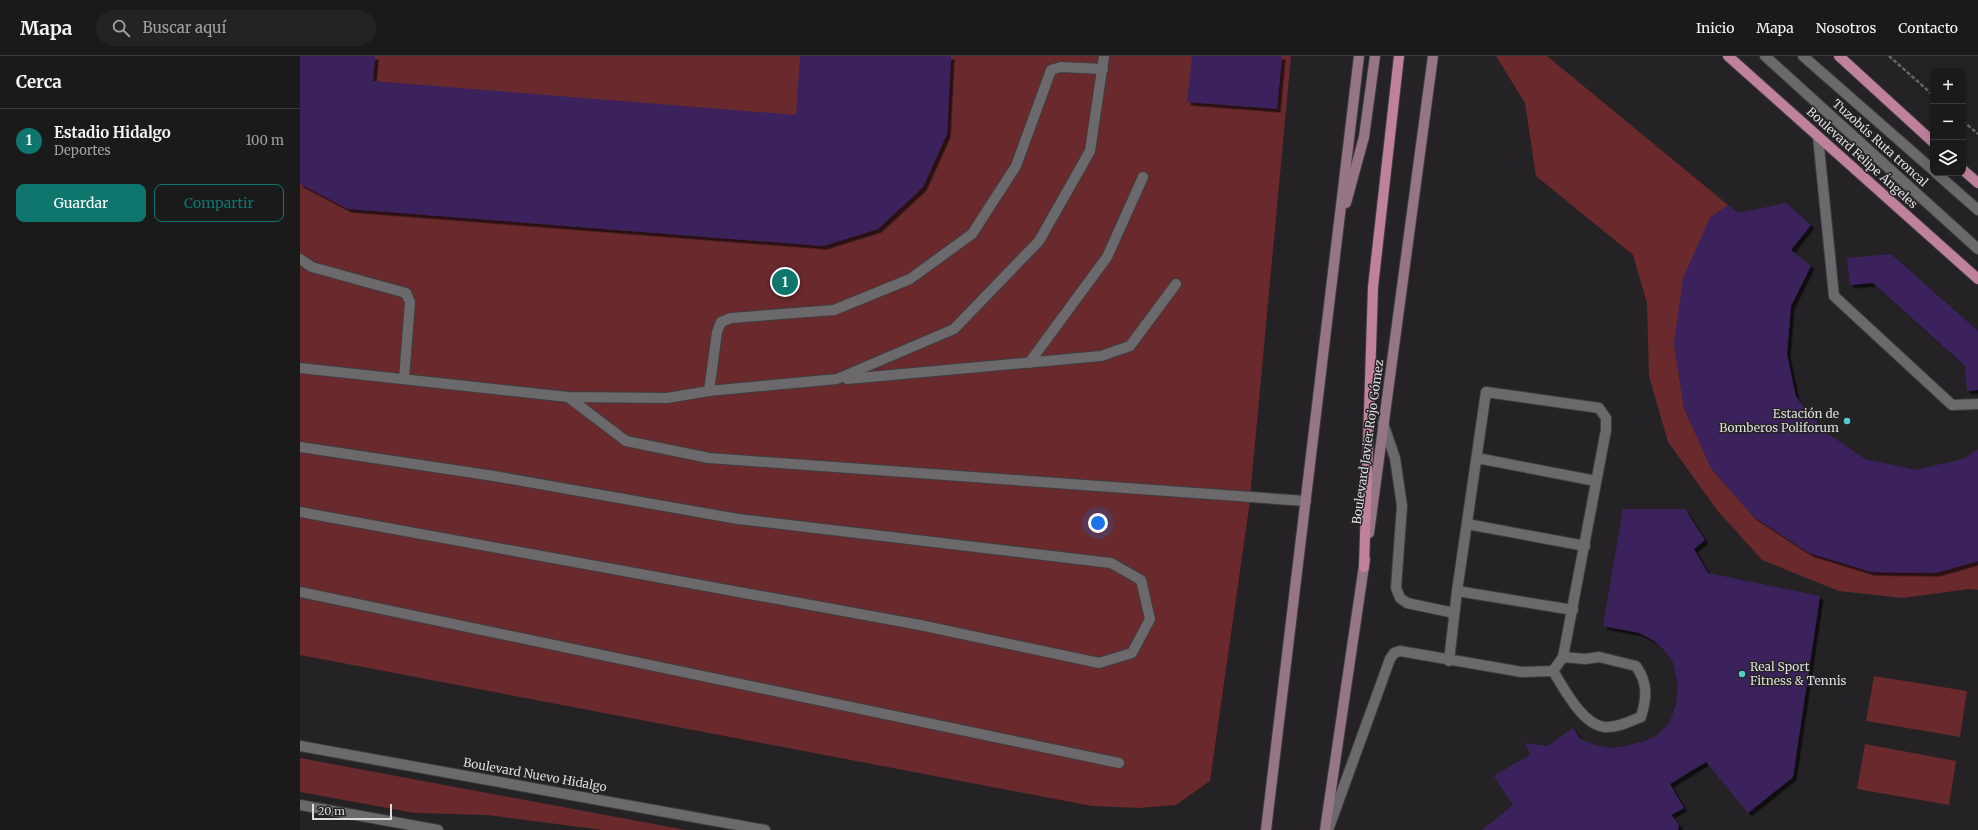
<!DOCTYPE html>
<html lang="es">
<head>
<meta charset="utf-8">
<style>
	:root { --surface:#1b1a1b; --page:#242324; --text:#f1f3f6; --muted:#a0a1a3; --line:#39383a; --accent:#0f766e }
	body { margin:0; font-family:Merriweather,serif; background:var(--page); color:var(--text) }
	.controls { position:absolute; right:12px; top:12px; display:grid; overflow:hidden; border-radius:8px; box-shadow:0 4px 16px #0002 }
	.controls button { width:36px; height:36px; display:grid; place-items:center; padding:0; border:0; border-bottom:1px solid var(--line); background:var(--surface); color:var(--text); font:20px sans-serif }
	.scale { position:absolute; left:12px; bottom:10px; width:80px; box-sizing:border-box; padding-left:4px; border:2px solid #dddcdd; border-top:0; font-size:11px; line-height:14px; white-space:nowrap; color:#dddcdd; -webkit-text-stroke:3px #242224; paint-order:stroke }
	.you { position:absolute; left:798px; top:467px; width:14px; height:14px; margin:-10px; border:3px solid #fff; border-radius:50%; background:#1a73e8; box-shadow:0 0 0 6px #1a73e833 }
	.badge { display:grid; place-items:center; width:26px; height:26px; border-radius:50%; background:var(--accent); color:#fff; font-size:13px; font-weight:700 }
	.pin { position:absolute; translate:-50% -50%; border:2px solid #fff; box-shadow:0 1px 4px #0006 }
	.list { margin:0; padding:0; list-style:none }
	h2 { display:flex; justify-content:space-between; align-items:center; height:52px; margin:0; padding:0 16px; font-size:17px }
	h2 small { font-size:13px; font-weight:400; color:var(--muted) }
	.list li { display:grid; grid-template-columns:26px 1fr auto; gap:12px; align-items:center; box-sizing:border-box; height:64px; padding:0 16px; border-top:1px solid var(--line) }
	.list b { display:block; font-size:15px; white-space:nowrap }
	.list p { margin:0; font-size:13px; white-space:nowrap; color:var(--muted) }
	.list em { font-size:13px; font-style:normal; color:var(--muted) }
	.actions { display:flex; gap:8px; padding:12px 16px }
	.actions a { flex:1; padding:9px 0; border:1px solid var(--accent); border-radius:8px; text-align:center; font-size:14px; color:var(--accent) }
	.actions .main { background:var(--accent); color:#fff }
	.icon { flex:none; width:22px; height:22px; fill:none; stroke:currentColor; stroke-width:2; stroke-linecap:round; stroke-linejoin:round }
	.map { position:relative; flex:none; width:1678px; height:774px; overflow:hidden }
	header { display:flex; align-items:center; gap:24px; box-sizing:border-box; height:56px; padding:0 20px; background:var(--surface); border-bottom:1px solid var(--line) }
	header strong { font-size:19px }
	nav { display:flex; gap:22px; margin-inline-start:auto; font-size:14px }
	.search { width:280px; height:36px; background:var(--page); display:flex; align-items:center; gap:10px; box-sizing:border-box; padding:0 14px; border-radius:22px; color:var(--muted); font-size:15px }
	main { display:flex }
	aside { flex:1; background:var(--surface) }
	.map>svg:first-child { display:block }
</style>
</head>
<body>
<header>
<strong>Mapa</strong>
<div class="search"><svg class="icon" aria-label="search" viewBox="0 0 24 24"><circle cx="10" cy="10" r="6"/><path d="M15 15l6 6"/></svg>Buscar aquí</div>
<nav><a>Inicio</a><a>Mapa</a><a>Nosotros</a><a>Contacto</a></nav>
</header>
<main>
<aside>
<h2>Cerca<small></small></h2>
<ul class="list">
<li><span class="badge">1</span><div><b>Estadio Hidalgo</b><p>Deportes</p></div><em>100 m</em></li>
</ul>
<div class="actions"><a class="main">Guardar</a><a>Compartir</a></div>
</aside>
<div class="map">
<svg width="1678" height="774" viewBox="0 0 1678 774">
	<defs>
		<filter id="shadow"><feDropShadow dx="3.5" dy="3.5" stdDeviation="0" flood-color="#0009"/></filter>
	</defs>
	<rect width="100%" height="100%" fill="#242224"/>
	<g fill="#69292d">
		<polygon points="0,0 991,0 949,452 910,725 876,749 839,752 792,750 0,599"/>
		<polygon points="1196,0 1247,0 1428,149 1410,162 1374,287 1384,352 1411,412 1454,461 1509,497 1571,516 1678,505 1678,534 1669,533 1603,542 1539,535 1462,504 1417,454 1368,386 1349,320 1347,247 1333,199 1236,120 1225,47"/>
		<polygon points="1574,620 1667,635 1660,681 1566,665"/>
		<polygon points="1565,688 1656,705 1649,749 1557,733"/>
		<polygon points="0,702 386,774 303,774 187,759 115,757 0,736"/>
	</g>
	<g fill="#3a235b" filter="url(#shadow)">
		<polygon points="0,0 75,0 73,25 496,59 500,0 651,0 647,78 623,131 578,173 523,190 48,153 0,128"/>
		<polygon points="892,0 982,0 977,53 887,46"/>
		<polygon points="1486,147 1511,169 1491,194 1511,210 1491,250 1487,298 1496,341 1524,375 1565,403 1615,414 1663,403 1678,393 1678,505 1636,517 1571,516 1509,497 1454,461 1411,412 1384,352 1374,287 1383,222 1410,162 1428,149 1438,157"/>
		<polygon points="1591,198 1678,275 1678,334 1667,335 1665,310 1573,227 1550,229 1547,202"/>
		<polygon points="1323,453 1385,453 1405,484 1394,493 1408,517 1520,540 1493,721 1448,757 1406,706 1370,728 1384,752 1371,759 1379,769 1378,774 1182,774 1213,749 1194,720 1230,699 1225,687 1247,690 1273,672 1280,683 1295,689 1309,692 1326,690 1345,685 1356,680 1369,668 1376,649 1378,630 1373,606 1363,593 1353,584 1339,577 1303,570"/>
	</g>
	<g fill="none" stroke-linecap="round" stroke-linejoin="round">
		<defs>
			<g id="service">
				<polyline points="1465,0 1678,193"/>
				<polyline points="1503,0 1633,114"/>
				<polyline points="1518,81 1534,240 1652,349 1678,348"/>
				<polyline points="1636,117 1678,154"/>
				<polyline points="0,203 12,211 106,237 110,246 104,323"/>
				<polyline points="729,307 807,201 843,121"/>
				<polyline points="0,312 268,341 367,342 409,335 537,323 654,273 739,185 790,95 804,0"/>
				<polyline points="547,323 801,300 830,290 876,228"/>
				<polyline points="409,335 417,276 421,266 431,262 534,254 610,223 672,178 716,110 751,14 761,11 803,13"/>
				<polyline points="268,341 326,385 409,402 1006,445"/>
				<polyline points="1083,367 1095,402 1102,450 1096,532 1100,542 1107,547 1154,557"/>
				<polyline points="0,391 194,420 438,463 811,507 841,524 850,563 832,597 799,607 620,569 0,456"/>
				<polyline points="1177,402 1296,425"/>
				<polyline points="1167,468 1285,490"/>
				<polyline points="1157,535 1273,554"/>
				<polyline points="0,536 819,707"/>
				<path d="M1253,615C1264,632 1282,669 1305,671C1318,672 1330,665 1341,661C1347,641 1348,627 1336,610L1299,601L1285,603L1263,601"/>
				<polyline points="1028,774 1090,603 1094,597 1100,595 1222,616 1253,615 1263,601 1306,374 1306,362 1299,352 1186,336 1157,535 1149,605"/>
			</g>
			<g id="tertiary">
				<polyline points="0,690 465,774"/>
				<polyline points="0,749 138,774"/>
			</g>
			<g id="secondary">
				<polyline points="1046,147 1064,81 1075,0"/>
				<polyline points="1069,477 1133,0"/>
				<polyline points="966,774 1059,0"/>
				<polyline points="1025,774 1065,503"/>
			</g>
			<g id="primary">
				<polyline points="1428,0 1678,223"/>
				<polyline points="1539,0 1633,86"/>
				<polyline points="1663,114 1678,127"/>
				<polyline points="1064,511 1073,231 1099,0"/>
			</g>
		</defs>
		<use href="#service" stroke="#3f3d3f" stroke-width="12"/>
		<use href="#tertiary" stroke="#3f3d3f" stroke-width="12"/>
		<use href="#secondary" stroke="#3f3d3f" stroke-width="12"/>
		<use href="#primary" stroke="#3f3d3f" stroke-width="12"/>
		<g stroke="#686768" stroke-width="2.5" stroke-dasharray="4 2" stroke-linecap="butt">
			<polyline points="1589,0 1633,39"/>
			<polyline points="1663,65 1678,78"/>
		</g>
		<use href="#service" stroke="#6b696b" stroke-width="10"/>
		<use href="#tertiary" stroke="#6b696b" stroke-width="10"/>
		<use href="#secondary" stroke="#967584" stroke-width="10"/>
		<use href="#primary" stroke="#c0819d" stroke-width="10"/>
	</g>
	<g fill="#53cdc9" stroke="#242224" stroke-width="1.5">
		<circle cx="1547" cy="365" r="4"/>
		<circle cx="1442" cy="618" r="4"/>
	</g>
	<g text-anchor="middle" stroke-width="3" stroke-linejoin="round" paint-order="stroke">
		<g font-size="12" fill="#dddcdd" stroke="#242224">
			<text transform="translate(1580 87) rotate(42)" y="4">Tuzobús Ruta troncal</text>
			<text transform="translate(1562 102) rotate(42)" y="4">Boulevard Felipe Ángeles</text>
			<text transform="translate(1068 386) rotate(-82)" y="4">Boulevard Javier Rojo Gómez</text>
			<text transform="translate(235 719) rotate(10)" y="4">Boulevard Nuevo Hidalgo</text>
		</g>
		<g font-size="12" fill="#dddcdd" stroke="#242224" text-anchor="end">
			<text x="1539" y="362">Estación de<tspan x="1539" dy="14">Bomberos Poliforum</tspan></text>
			<text x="1450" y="615" text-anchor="start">Real Sport<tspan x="1450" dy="14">Fitness &amp; Tennis</tspan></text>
		</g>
	</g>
</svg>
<div class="controls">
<button>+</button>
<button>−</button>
<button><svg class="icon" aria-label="layers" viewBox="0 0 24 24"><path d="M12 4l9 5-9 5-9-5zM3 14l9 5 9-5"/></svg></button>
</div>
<div class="scale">20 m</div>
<div class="you"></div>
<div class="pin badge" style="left:485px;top:226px">1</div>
</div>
</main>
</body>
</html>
